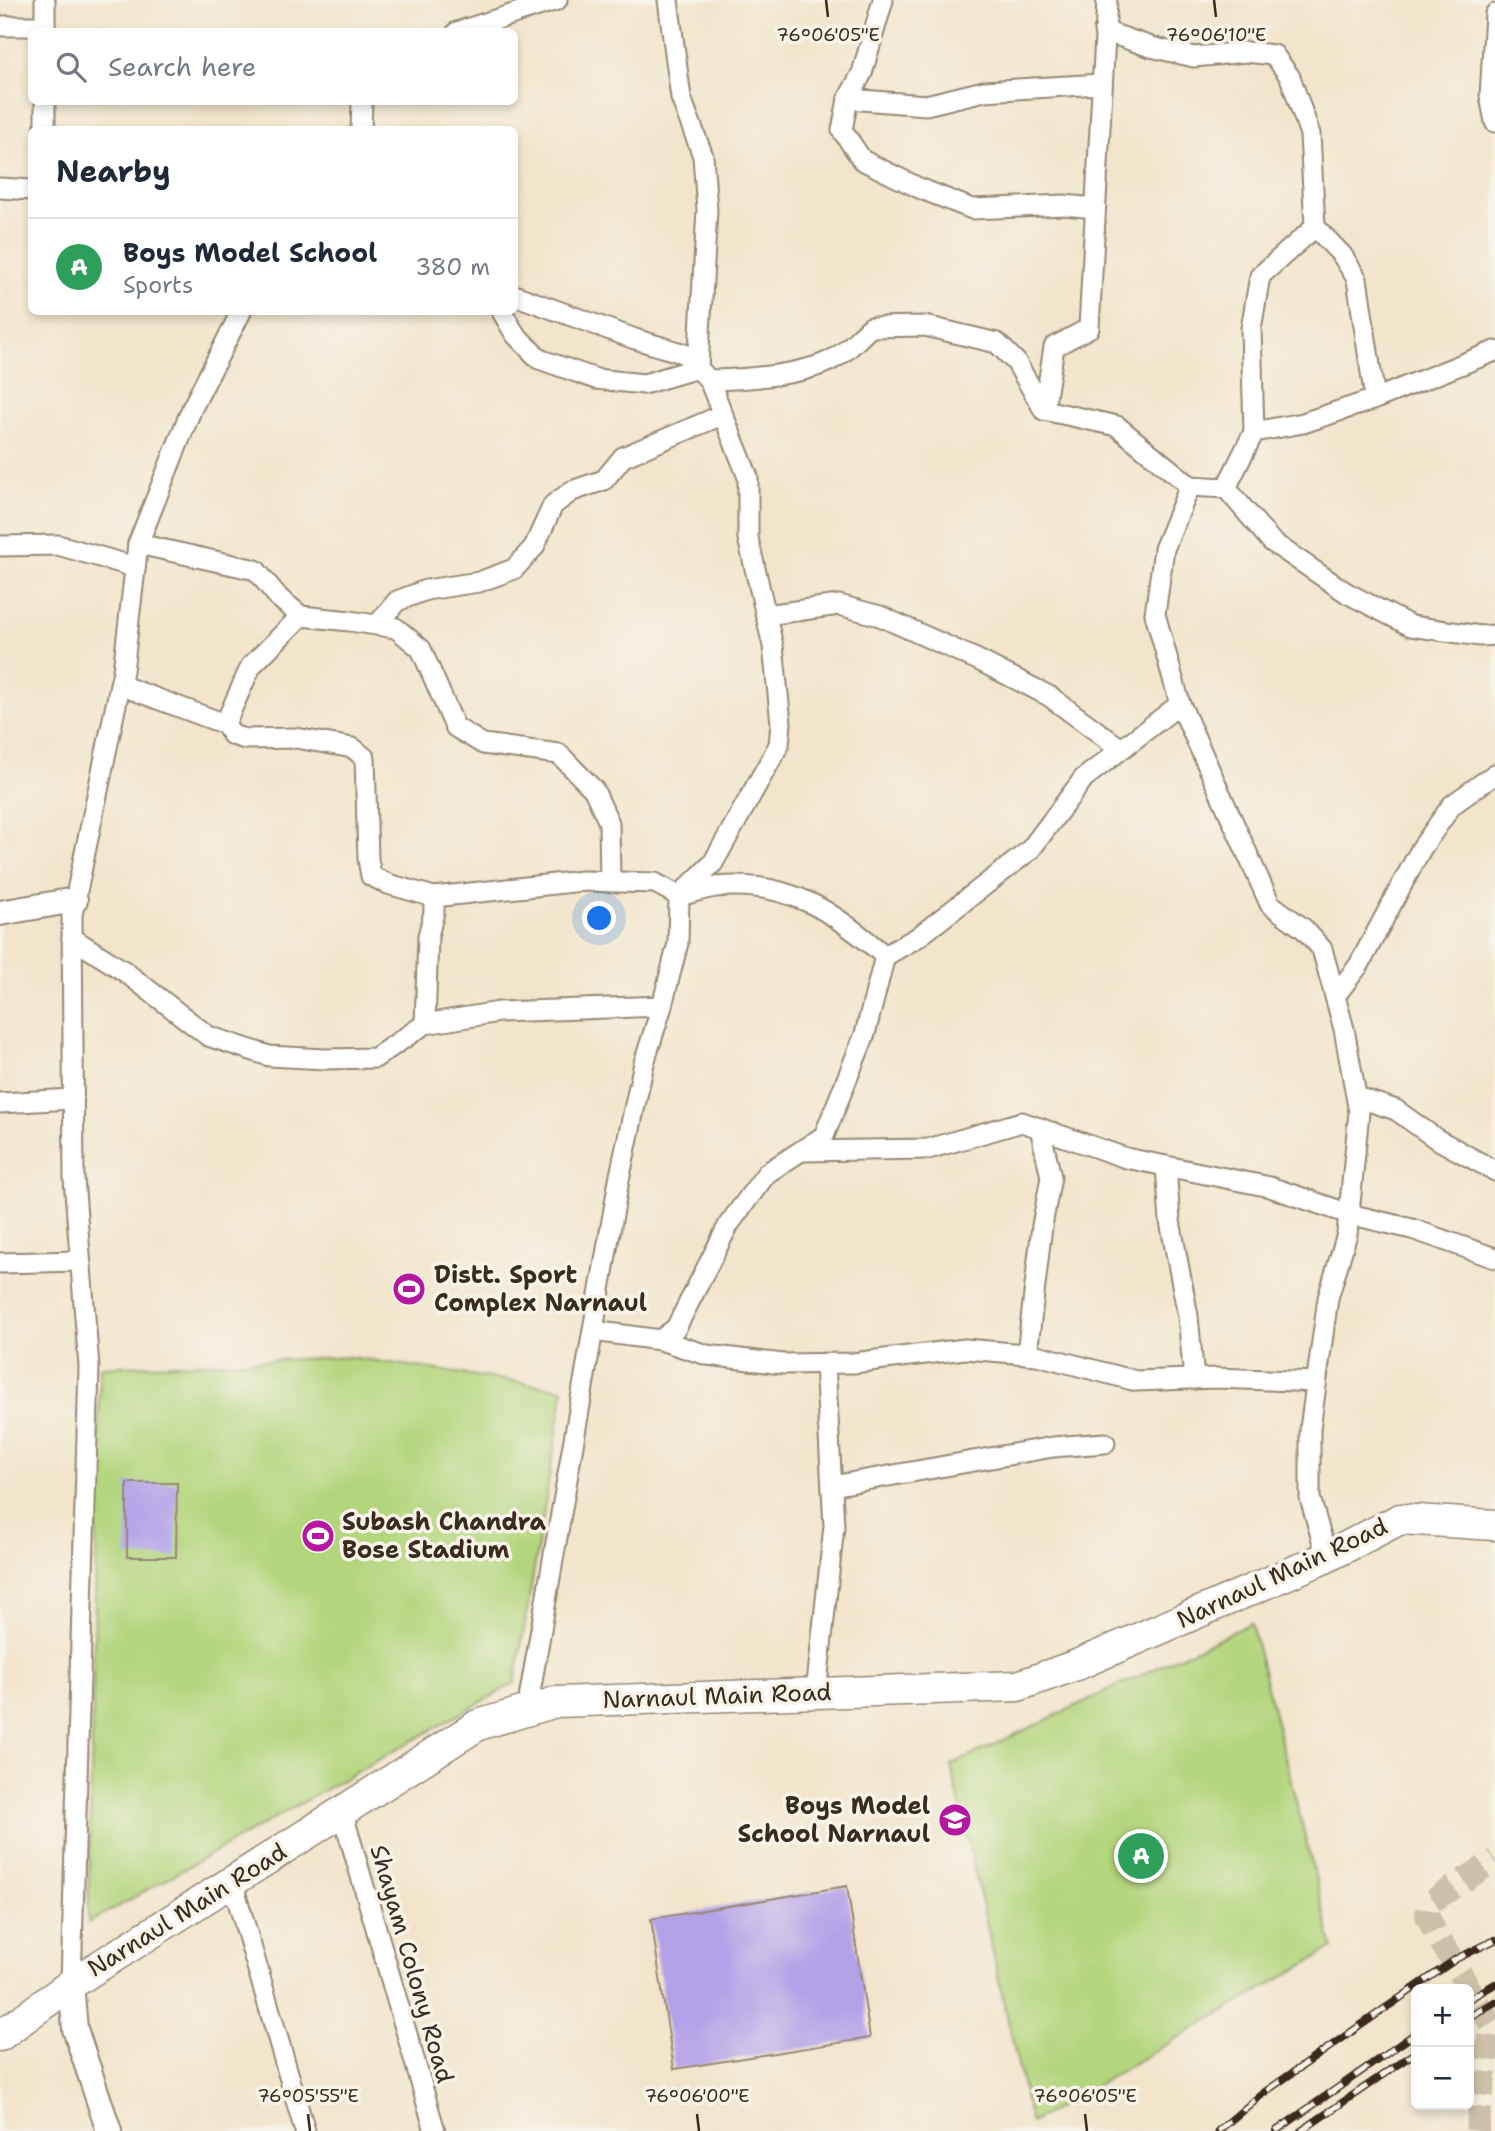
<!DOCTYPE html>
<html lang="en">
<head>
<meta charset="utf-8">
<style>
	:root { --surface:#fff; --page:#f2f2f3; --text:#1f2937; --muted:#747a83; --line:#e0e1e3; --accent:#b5179e }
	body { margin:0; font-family:"Shantell Sans",sans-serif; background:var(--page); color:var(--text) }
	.controls { position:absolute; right:21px; bottom:21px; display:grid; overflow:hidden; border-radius:10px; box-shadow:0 4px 10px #0003 }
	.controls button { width:63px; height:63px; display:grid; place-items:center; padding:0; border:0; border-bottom:2px solid var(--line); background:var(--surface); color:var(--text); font:35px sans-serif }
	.you { position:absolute; left:600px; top:919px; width:24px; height:24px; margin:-18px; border:5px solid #fff; border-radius:50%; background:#1a73e8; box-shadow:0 0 0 10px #1a73e833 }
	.badge { display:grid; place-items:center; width:46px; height:46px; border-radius:50%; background:var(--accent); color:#fff; font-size:23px; font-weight:700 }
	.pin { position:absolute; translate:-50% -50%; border:4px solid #fff; box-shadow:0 2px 7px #0006 }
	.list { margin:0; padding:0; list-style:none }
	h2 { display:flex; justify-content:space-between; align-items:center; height:91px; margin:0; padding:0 28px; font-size:30px }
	h2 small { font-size:23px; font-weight:400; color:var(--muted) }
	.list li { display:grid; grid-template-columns:46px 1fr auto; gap:21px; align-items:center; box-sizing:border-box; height:98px; padding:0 28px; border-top:2px solid var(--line) }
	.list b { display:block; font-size:26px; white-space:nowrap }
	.list p { margin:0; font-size:23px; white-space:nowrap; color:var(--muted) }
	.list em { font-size:23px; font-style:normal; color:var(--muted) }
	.icon { flex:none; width:38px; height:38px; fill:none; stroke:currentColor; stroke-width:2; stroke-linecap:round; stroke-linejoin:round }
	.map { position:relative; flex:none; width:1495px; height:2131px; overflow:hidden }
	.search { position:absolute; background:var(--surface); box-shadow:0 4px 10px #0003; left:28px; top:28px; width:490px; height:77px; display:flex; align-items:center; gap:18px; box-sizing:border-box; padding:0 24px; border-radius:10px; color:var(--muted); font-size:26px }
	.panel { position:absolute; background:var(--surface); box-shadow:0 4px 10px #0003; left:28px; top:126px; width:490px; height:189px; border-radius:10px }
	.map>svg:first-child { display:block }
</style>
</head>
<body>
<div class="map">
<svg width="1495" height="2131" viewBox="0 0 1495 2131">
	<rect width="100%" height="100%" fill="#f7f3e8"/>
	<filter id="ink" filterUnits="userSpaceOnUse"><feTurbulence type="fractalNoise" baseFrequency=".0143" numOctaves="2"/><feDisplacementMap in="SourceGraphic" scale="14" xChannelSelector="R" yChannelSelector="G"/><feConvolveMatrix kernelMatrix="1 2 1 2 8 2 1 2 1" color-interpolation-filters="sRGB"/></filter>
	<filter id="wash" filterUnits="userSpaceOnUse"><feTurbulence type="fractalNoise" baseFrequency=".00686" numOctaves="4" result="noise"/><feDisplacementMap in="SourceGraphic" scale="28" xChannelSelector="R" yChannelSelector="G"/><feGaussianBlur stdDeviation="1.57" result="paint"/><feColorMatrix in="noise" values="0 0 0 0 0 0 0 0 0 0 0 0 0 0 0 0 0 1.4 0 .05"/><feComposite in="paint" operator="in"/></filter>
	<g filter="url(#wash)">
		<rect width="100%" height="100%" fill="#f2e5cc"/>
		<g fill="#b3d57d" stroke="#77804e" stroke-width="2">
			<polygon points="350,1357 564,1389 515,1683 88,1923 100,1367"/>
			<polygon points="1251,1623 1333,1948 1031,2123 951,1765"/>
		</g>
		<g id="blocks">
			<g fill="#b4a2e8">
				<polygon points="127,1483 177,1483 176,1557 127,1557"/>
				<polygon points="847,1886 870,2038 674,2069 651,1919"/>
			</g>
		</g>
	</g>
	<g filter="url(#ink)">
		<use href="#blocks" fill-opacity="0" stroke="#968875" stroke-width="2"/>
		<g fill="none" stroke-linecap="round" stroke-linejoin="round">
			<polyline stroke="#cdc0a9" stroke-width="24" stroke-dasharray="24 12" stroke-linecap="butt" points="1477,2131 1491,2024 1436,1934 1427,1915 1429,1903 1495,1860"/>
			<defs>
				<g id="minor">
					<polyline points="45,0 45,32"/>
					<polyline points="883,0 862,73 848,99 842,130 862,160 919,188 972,209 1064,205 1095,208"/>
					<polyline points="1107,0 1089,328 1054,347 1044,410 1117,426 1190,486"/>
					<polyline points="1495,14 1490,96 1495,122"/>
					<polyline points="0,26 45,26"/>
					<polyline points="1104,31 1151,47 1194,57 1246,52 1274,55 1290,77 1310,134 1315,227 1260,276 1251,329 1254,432"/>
					<polyline points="457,32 557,0"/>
					<polyline points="848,99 926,105 984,91 1101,84"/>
					<polyline points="45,102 45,130"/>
					<polyline points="361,130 362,102"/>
					<polyline points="0,188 32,190"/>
					<polyline points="1315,227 1342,255 1357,279 1375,399"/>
					<polyline points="502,312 515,334 539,359 596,379 644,384 698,368 707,210 703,156 681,98 668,0"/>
					<path d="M709,380C743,379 809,376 838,356C850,349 860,336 871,327L925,326L997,343L1016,362L1044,410"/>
					<polyline points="1226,488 1272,542 1347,593 1411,626 1480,636 1495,635"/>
					<polyline points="138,544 256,570 279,598 301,616 350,621 396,628 421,649 455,727 483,744 559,754 594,790 609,823 610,881"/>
					<polyline points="0,546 58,545 135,567"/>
					<polyline points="766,615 839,605 880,616 978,660 1049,696 1121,749"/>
					<polyline points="377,625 397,601 426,590 479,582 514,569 534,547 553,505 572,491 604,480 623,457 722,415"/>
					<polyline points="120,685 225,724 232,735 245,739 296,738 353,748 365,758 368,859 371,876 388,884 434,897"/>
					<polyline points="225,724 251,666 301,616"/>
					<polyline points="72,938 124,971 208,1036 269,1056 325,1059 375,1058 425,1024 499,1012 662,1006"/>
					<polyline points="1335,996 1359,965 1421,849 1452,805 1495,774"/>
					<polyline points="425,1024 428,936 434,912 434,897 582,881 655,883 679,896 713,863 779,745 781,723 773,646 748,538 748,477 709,380 685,354 635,339 514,295"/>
					<polyline points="1357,1097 1396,1110 1435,1138 1495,1171"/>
					<polyline points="0,1103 73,1099"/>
					<polyline points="803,1151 928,1149 1022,1122 1126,1158 1270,1187 1349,1214 1412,1229 1495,1258"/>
					<polyline points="1166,1166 1170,1221 1188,1316 1194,1379"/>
					<polyline points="0,1263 79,1261"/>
					<polyline points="593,1331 660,1340 676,1328 729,1224 767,1173 824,1136 865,1034 885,956"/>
					<polyline points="660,1340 707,1355 783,1364 853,1363 965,1349 1037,1355 1136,1381 1216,1378 1316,1382"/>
					<polyline points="1027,1354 1042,1226 1051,1177 1040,1128"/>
					<polyline points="832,1486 1053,1447 1105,1443"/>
					<polyline points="1327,1557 1310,1498 1310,1429 1328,1298 1347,1234 1359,1112 1344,1029 1322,949 1304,929 1270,904 1180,704 1155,614 1164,549 1190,486 1226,488 1254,432 1303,423 1375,399 1495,351"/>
					<polyline points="816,1693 834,1526 825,1363"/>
					<path d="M527,1710L619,1180L644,1063L662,1006L678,943L679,896C691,893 703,889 716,887C788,880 833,911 885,956L918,937L1030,850L1084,778L1180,704"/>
					<polyline points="342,1811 435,2131"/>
					<polyline points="232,1881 305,2131"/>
					<polyline points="71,1984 89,1367 74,1179 72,915 123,671 138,544 192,408 241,312"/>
				</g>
				<g id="tertiary">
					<polyline points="0,913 75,900"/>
					<polyline points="71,1984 75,2029 109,2131"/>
				</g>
				<polyline id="primary" points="0,2036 71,1984 478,1725 556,1702 1018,1686 1079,1664 1327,1557 1400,1519 1495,1525"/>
			</defs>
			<use href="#minor" stroke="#968875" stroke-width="23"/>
			<use href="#tertiary" stroke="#968875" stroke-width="28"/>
			<use href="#primary" stroke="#968875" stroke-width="33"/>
			<use href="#minor" stroke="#fff" stroke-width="19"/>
			<use href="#tertiary" stroke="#fff" stroke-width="24"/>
			<use href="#primary" stroke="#fff" stroke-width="30"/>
			<defs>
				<g id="rail">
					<polyline points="1469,1999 1495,1984"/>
					<polyline points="1469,2017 1495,2002"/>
					<polyline points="1218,2131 1262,2094 1456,1959 1495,1940"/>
					<polyline points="1276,2131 1416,2033"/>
					<polyline points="1301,2131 1416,2052"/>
				</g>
			</defs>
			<use href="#rail" stroke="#3b2a1e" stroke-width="8"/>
			<use href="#rail" stroke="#f7f3e8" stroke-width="5" stroke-dasharray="16" stroke-linecap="butt"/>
		</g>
	</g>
	<path fill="none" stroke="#3b2a1e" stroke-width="2.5" d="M826,0L828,17M1214,0L1216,17M308,2114L310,2131M697,2114L699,2131M1085,2114L1087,2131"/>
	<defs>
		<symbol id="stadium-disc" viewBox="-11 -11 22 22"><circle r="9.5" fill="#b5179e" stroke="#f7f3e8"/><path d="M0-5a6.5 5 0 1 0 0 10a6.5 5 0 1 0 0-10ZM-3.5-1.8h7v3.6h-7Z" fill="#fff"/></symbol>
		<symbol id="school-disc" viewBox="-11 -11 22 22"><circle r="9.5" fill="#b5179e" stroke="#f7f3e8"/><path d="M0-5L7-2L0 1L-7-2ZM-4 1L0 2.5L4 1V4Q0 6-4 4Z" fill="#fff"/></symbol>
	</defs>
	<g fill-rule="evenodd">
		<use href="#stadium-disc" x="390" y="1270" width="38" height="38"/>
		<use href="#stadium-disc" x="299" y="1517" width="38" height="38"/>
		<use href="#school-disc" x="936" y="1801" width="38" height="38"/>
	</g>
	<g text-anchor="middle" stroke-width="7" stroke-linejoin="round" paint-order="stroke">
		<g font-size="24" font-weight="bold" fill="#3b2a1e" stroke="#f7f3e8" text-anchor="start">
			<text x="434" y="1283">Distt. Sport<tspan x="434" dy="28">Complex Narnaul</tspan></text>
			<text x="342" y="1530">Subash Chandra<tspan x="342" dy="28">Bose Stadium</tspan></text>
			<text x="930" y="1814" text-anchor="end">Boys Model<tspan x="930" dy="28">School Narnaul</tspan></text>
		</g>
		<g font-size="24" fill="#3b2a1e" stroke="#f7f3e8">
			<text transform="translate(1282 1573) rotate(-25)" y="8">Narnaul Main Road</text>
			<text transform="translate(717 1696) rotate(-2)" y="8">Narnaul Main Road</text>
			<text transform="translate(187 1910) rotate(-32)" y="8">Narnaul Main Road</text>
			<text transform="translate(412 1964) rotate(74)" y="8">Shayam Colony Road</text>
		</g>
	</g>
	<g font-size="18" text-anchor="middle" fill="#3b2a1e" stroke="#f7f3e8" stroke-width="7" stroke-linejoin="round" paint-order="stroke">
		<text x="828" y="41">76°06'05"E</text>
		<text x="1216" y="41">76°06'10"E</text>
		<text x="308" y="2102">76°05'55"E</text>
		<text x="697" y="2102">76°06'00"E</text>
		<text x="1085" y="2102">76°06'05"E</text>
	</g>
</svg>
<div class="controls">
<button>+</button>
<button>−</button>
</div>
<div class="you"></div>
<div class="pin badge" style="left:1141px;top:1856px;background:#2e9e5b">A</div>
<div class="search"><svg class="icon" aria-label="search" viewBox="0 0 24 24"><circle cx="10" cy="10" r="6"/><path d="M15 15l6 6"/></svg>Search here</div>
<section class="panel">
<h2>Nearby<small></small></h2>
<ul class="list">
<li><span class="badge" style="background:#2e9e5b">A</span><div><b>Boys Model School</b><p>Sports</p></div><em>380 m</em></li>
</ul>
</section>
</div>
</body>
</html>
